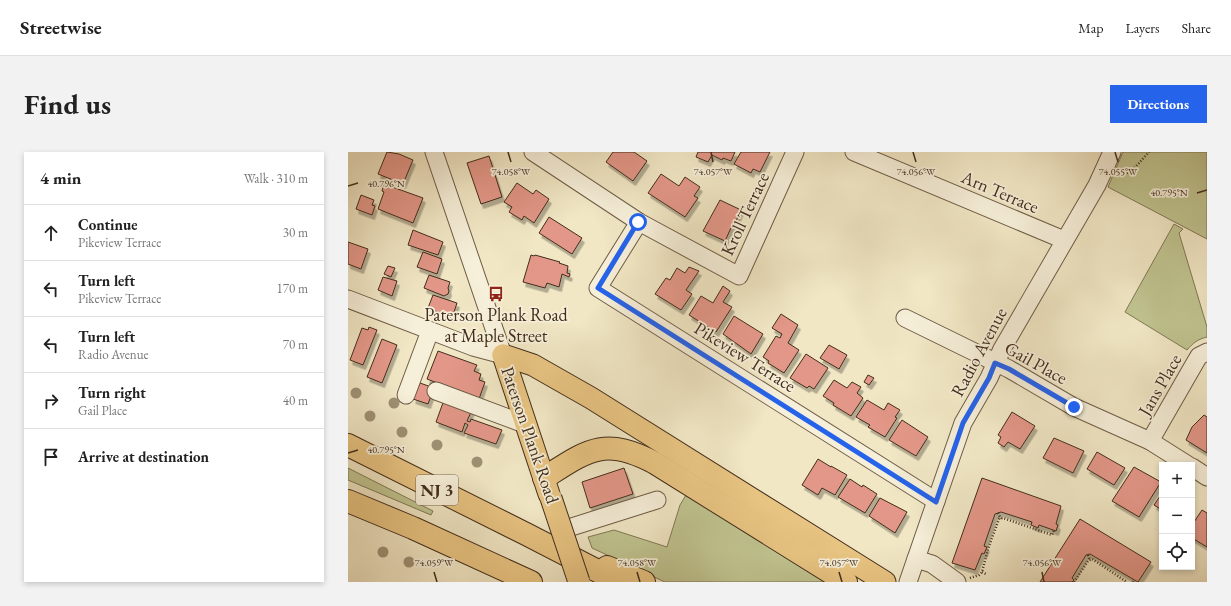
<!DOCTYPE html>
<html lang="en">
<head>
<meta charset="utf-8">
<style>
	:root { --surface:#fff; --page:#f2f2f2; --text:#222; --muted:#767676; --line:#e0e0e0; --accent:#2563eb }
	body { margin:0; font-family:"EB Garamond",serif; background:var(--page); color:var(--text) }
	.controls { position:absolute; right:12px; bottom:12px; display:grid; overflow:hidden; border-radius:0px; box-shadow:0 2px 6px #0003 }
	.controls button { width:36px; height:36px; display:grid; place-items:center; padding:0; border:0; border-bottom:1px solid var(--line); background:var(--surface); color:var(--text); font:20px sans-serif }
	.stop { position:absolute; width:12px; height:12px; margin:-9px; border:3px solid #2563eb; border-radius:50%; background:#fff }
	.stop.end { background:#2563eb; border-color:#fff; box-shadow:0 1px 4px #0008 }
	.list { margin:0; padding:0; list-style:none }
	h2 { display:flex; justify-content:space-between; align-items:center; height:52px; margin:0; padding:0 16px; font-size:17px }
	h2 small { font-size:13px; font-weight:400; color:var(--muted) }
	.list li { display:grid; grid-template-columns:26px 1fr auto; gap:12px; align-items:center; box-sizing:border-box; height:56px; padding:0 16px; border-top:1px solid var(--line) }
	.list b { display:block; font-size:15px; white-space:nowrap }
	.list p { margin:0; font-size:13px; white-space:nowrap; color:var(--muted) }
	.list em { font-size:13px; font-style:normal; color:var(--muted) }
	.icon { flex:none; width:22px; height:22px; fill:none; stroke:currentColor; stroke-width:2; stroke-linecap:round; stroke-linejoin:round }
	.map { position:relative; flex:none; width:859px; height:430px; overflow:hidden; border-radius:0px }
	header { display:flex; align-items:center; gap:24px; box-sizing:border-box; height:56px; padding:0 20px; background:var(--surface); border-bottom:1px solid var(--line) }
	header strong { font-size:19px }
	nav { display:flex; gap:22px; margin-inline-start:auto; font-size:14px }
	.intro { display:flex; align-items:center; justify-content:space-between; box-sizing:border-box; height:96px; padding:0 24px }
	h1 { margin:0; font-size:28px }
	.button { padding:10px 18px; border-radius:0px; background:var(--accent); color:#fff; font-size:14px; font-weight:700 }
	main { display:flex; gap:24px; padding:0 24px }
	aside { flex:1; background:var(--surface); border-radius:0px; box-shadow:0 2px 6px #0003 }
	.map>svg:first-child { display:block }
</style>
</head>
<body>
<header>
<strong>Streetwise</strong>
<nav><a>Map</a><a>Layers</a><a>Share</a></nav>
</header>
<div class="intro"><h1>Find us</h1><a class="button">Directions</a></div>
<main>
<aside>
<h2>4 min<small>Walk · 310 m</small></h2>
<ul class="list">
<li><svg class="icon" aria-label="ahead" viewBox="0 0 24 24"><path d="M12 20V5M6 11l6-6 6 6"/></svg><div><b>Continue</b><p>Pikeview Terrace</p></div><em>30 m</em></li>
<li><svg class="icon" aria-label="left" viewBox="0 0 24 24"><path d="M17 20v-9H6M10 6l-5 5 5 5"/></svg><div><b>Turn left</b><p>Pikeview Terrace</p></div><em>170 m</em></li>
<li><svg class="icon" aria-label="left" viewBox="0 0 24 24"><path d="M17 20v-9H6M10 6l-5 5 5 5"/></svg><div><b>Turn left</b><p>Radio Avenue</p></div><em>70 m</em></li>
<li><svg class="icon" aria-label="right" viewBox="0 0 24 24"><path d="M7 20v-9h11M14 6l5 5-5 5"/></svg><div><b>Turn right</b><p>Gail Place</p></div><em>40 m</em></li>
<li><svg class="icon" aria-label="arrive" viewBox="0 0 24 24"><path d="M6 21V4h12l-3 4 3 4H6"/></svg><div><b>Arrive at destination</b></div></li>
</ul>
</aside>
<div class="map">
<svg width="859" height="430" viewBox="0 0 859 430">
	<defs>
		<filter id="shadow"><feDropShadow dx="2.5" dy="4.5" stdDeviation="0" flood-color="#0004"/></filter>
	</defs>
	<rect width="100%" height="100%" fill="#f1e7c5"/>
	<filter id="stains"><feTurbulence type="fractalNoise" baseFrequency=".005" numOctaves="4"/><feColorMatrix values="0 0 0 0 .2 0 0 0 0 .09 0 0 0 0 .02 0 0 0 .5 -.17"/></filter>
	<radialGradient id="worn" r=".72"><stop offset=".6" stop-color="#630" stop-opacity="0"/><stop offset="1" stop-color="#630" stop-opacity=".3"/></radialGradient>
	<g fill="#c0c490" stroke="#817856">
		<polygon points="775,0 859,0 859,87 760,35"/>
		<path d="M826,72L835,77L831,81L859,175V185C850,187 845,191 839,198L777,160Z"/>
		<polygon points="0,316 85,359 83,363 0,328"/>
		<polygon points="338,343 479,430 317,430 244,396 240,385 266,378 319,395 332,353"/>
	</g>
	<g fill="#e39788" stroke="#422d1c" filter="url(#shadow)">
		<polygon points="39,0 51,2 65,8 55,32 30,22"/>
		<polygon points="265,0 286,0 299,9 285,29 258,10"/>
		<polygon points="350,0 387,0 383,9 375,6 374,8 364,3 360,10 348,5"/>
		<polygon points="393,0 422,0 412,20 405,17 403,21 386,12"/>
		<polygon points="141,4 154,45 133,52 119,11"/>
		<polygon points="313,22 331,34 337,25 352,35 346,44 350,46 337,65 300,41"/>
		<polygon points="169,31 185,42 188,38 201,47 186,71 176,64 174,68 161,60 164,55 156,50"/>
		<polygon points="36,32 75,46 65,71 30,57 36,40 34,39"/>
		<polygon points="13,43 26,48 24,53 27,54 24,63 8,57"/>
		<polygon points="372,48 393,58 385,76 383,76 377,89 355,79"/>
		<polygon points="201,65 234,86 224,102 191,81"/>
		<polygon points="65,78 95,90 90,103 60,93"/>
		<polygon points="0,90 20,97 13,117 0,112"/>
		<polygon points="75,100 94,107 89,122 69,115"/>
		<polygon points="183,103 186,104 187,103 212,110 211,111 220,114 219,121 222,122 221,125 214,122 211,135 199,131 197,136 175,130"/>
		<polygon points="40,114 47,116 43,125 36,122"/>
		<polygon points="341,115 351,119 338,138 344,142 333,158 307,142 318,126 322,128 329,116 337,121"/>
		<polygon points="81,123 102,130 100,136 101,139 100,142 96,144 76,136"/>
		<polygon points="35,125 49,129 44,144 30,138"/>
		<polygon points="375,134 382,139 375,150 384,155 368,180 341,163 353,144 365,151"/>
		<polygon points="85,143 109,151 104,166 80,156"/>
		<polygon points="433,162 450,173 440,191 451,198 436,221 420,211 421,209 415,205 428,184 432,186 434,182 424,176"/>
		<polygon points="386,164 415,182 403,202 375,182"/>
		<polygon points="21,175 29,178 15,213 2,208 14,176 20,178"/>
		<polygon points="34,187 49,193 34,231 19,225"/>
		<polygon points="481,193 499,203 491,217 472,206"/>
		<polygon points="90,199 129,213 126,219 133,222 131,228 137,230 131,247 79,227"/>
		<polygon points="458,202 480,216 466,237 461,234 459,236 442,226"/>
		<polygon points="520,223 526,226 521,233 516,230"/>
		<polygon points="486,228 499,236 504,230 513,235 509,241 515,246 503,264 485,253 486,251 475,244"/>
		<polygon points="72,231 86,236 80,252 65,247"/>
		<polygon points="96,248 124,258 119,269 122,270 123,267 154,278 148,292 116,281 120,273 117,271 114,280 88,270"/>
		<polygon points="519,248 536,258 540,251 552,258 547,265 549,266 537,285 520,275 522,273 508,265"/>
		<polygon points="664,260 687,274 672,297 660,290 656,295 650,291 653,285 650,283"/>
		<polygon points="856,263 859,265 859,301 838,288 844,275"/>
		<polygon points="554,268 580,285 568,304 541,288"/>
		<polygon points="706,286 736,299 725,321 695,306"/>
		<polygon points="749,300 777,316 766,333 739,317"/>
		<polygon points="470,307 483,315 483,314 499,323 487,343 474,336 470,343 454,333"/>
		<polygon points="786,315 813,330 791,365 764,349"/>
		<polygon points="276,316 285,342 242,356 234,330"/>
		<polygon points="634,326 713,354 708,372 710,373 708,379 691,373 690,376 683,373 684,370 653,360 647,362 636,394 639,395 636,402 634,401 627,418 604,411"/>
		<polygon points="502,327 514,335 515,333 529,342 517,361 490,345"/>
		<polygon points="814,341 814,358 806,353"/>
		<polygon points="532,346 559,360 547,381 521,364"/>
		<polygon points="854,358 859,361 859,395 844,386 844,373"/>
		<polygon points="732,367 803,410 790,430 742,402 738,403 724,426 726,428 724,430 692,430"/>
	</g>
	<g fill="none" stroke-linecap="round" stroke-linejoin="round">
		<defs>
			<g id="minor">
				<polyline points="86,0 155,203"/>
				<polyline points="185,0 291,70 391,124 447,0"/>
				<polyline points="506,0 716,88"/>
				<polyline points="291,70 250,136 588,349"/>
				<polyline points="0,147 125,195 155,203"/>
				<polyline points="557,166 661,217 726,255 802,289 840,313"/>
				<polyline points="88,239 179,273"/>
				<polyline points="58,243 82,179"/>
				<polyline points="802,289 848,209 851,204 859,200"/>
				<polyline points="844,315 859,325"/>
				<polyline points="214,378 309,348"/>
				<polyline points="568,407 584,412 609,430"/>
				<polyline points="560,430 615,271 641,226 654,197 749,33 764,0"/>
			</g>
			<g id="major">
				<polyline points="155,203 185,213 243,246 537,430"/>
				<polyline points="155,203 201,342"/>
			</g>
			<g id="highway">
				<polyline points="0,293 178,382 271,430"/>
				<path d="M196,326C240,298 256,284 307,311L498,430"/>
				<polyline points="0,349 65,376 183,430"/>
				<polyline points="259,415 296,430"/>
			</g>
		</defs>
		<use href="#minor" stroke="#6e5c46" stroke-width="19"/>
		<use href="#major" stroke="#422d1c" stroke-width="23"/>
		<use href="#highway" stroke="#422d1c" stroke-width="24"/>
		<g stroke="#422d1c" stroke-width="2.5" stroke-dasharray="1 2" stroke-linecap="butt">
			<path d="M770,22C782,25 793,8 801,0"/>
			<polyline points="650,361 653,367"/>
			<polyline points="740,403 742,408"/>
			<polyline points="634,420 638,422"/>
			<polyline points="622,426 631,423 634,420 640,397 651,367 655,366 704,383 706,378"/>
			<polyline points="726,430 740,409 744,407 779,430"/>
			<polyline points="785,430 786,429"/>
		</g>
		<use href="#minor" stroke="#f6efd9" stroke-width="17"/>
		<use href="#major" stroke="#e8c482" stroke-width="21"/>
		<use href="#highway" stroke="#e8c482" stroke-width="22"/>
		<defs>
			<polyline id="major-bridge" points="203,346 231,430"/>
		</defs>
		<use href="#major-bridge" stroke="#422d1c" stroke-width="23" stroke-linecap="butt"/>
		<use href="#major-bridge" stroke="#e8c482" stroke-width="21"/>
	</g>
	<g fill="#9e9175">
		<circle cx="8" cy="241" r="5.5"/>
		<circle cx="46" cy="251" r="5.5"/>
		<circle cx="22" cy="264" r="5.5"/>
		<circle cx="54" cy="280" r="5.5"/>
		<circle cx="89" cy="293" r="5.5"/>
		<circle cx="129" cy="310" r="5.5"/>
		<circle cx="35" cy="400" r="5.5"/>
		<circle cx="61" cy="410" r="5.5"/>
	</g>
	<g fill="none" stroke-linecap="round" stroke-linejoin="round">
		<polyline stroke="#2563eb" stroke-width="5" points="290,70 250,136 588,350 615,271 641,226 647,211 661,217 726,255"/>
	</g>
	<path fill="none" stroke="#422d1c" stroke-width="1.5" d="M160,0L163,10M363,0L365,10M565,0L568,10M767,0L770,10M0,34L10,31M849,41L859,38M0,301L10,298M86,420L89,430M289,420L292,430M491,420L494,430M694,420L696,430"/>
	<defs>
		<symbol id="bus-bare" viewBox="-9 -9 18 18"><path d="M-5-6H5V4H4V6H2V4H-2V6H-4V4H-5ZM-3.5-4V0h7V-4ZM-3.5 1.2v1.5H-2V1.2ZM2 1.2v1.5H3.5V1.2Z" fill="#8f2418" stroke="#f6efd9" stroke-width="2.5" paint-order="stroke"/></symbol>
	</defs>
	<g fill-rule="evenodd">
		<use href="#bus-bare" x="137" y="131" width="22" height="22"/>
	</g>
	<g text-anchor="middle" stroke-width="3.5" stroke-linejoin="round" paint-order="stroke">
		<rect fill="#f6efd9" stroke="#786755" stroke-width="1" x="68" y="323" width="42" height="30" rx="3"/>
		<g font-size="17" font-weight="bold" fill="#422d1c">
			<text x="89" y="344">NJ 3</text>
		</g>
		<g font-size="18" fill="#422d1c" stroke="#f6efd9">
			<text transform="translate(652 40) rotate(23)" y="6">Arn Terrace</text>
			<text transform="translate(397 62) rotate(-65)" y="6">Kroll Terrace</text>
			<text transform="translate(631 200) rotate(-62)" y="6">Radio Avenue</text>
			<text transform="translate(397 205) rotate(32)" y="6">Pikeview Terrace</text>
			<text transform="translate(688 211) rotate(29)" y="6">Gail Place</text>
			<text transform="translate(812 233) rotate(-60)" y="6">Jans Place</text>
			<text transform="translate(182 283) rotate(71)" y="6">Paterson Plank Road</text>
		</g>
		<g font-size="18" fill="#422d1c" stroke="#f6efd9">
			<text x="148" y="169">Paterson Plank Road<tspan x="148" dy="21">at Maple Street</tspan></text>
		</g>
	</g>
	<g font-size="10" text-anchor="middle" fill="#422d1c" stroke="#f6efd9" stroke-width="3.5" stroke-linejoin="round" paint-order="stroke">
		<text x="163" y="23">74.058°W</text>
		<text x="365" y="23">74.057°W</text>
		<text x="568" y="23">74.056°W</text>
		<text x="770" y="23">74.055°W</text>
		<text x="38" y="35">40.796°N</text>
		<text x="821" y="44">40.795°N</text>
		<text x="38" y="301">40.795°N</text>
		<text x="86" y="414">74.059°W</text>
		<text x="289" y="414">74.058°W</text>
		<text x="491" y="414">74.057°W</text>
		<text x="694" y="414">74.056°W</text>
	</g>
	<rect width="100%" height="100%" filter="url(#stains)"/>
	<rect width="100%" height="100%" fill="url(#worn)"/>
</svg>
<div class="controls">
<button>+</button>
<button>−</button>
<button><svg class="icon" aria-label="locate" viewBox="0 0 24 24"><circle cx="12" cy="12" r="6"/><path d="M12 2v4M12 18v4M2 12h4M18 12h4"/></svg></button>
</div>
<div class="stop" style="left:290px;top:70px"></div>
<div class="stop end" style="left:726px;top:255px"></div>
</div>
</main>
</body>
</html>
